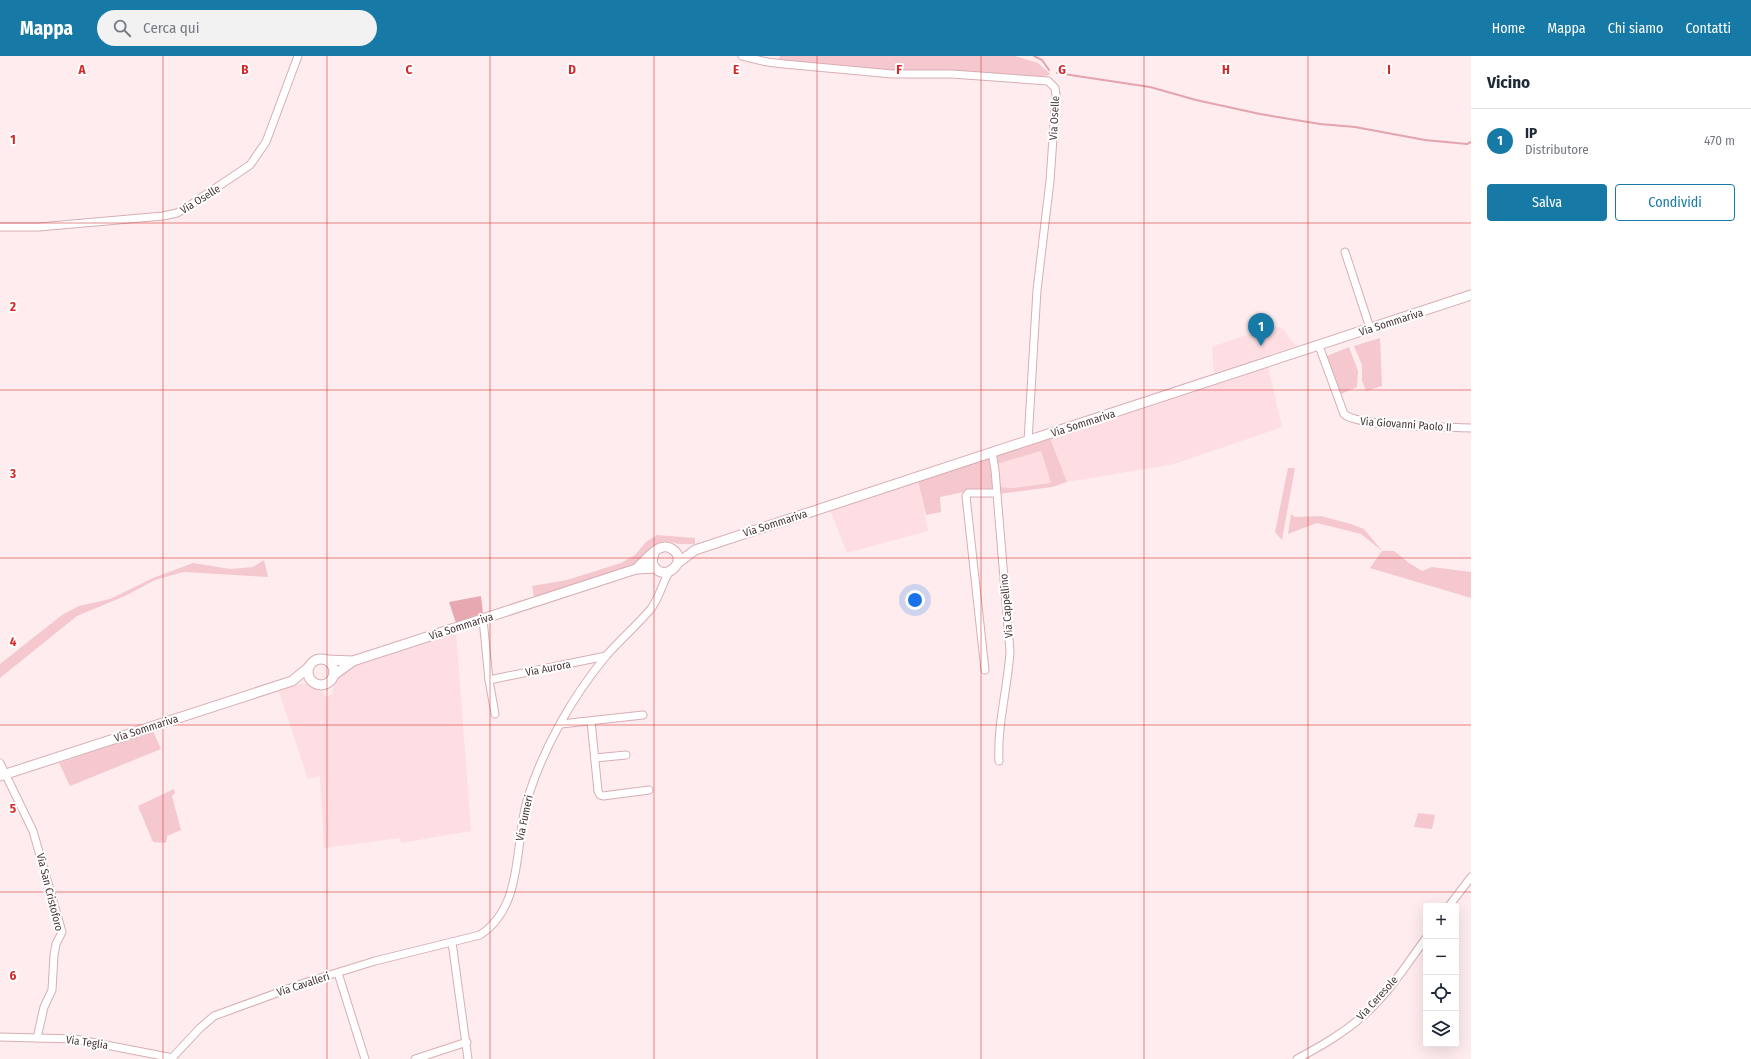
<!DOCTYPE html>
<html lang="it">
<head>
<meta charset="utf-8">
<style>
	:root { --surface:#fff; --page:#f2f2f3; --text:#1f2937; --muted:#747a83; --line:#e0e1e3; --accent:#177aa6 }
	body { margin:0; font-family:"Fira Sans Condensed",sans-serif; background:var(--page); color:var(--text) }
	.controls { position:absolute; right:12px; bottom:12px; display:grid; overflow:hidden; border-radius:4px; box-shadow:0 4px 16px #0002 }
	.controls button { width:36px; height:36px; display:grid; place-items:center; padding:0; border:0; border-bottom:1px solid var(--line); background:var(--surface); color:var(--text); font:20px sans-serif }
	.you { position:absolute; left:915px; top:544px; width:14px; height:14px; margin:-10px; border:3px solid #fff; border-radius:50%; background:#1a73e8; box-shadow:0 0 0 6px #1a73e833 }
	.badge { display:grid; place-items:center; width:26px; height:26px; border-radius:50%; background:var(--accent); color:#fff; font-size:13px; font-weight:700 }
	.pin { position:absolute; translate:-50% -33px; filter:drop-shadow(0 1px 2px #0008) }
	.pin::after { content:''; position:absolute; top:21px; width:14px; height:12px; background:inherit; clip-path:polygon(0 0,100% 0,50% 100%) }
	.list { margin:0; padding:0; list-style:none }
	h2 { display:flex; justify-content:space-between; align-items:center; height:52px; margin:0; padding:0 16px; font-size:17px }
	h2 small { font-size:13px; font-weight:400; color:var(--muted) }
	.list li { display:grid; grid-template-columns:26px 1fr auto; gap:12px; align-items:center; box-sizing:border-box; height:64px; padding:0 16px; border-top:1px solid var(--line) }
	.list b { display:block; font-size:15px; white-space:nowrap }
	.list p { margin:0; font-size:13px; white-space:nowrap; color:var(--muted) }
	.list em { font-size:13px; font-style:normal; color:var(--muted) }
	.actions { display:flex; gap:8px; padding:12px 16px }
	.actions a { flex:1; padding:9px 0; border:1px solid var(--accent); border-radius:4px; text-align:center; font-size:14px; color:var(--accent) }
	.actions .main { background:var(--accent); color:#fff }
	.icon { flex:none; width:22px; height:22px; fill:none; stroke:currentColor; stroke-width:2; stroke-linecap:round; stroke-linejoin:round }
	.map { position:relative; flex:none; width:1471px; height:1003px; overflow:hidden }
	header { display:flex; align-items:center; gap:24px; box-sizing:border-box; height:56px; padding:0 20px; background:var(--accent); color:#fff }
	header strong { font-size:19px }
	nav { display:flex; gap:22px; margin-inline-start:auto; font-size:14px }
	.search { width:280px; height:36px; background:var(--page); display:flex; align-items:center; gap:10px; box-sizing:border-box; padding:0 14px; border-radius:22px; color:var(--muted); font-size:15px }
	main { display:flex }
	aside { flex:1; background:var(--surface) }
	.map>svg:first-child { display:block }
</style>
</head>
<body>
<header>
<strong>Mappa</strong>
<div class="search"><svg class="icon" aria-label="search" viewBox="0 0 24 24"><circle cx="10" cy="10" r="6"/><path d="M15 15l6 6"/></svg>Cerca qui</div>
<nav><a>Home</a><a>Mappa</a><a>Chi siamo</a><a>Contatti</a></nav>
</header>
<main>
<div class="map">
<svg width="1471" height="1003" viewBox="0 0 1471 1003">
	<rect width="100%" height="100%" fill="#feecee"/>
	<g fill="#fedee2">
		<polygon points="1273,270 1282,272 1296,290 1214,317 1212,291"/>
		<polygon points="1268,310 1282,371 1174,408 1067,426 1050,382"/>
		<polygon points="1041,395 1051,427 1012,432 998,431 997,408"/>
		<polygon points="918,425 928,475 847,497 830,454"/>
		<polygon points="456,575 471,775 401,787 400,782 324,792 320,720 308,723 278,633 292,629 308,627 322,636 325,641 333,638 333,628 338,619 346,613 367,604"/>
	</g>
	<g fill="#f4c8ce">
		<polygon points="780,0 1015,0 1038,7 1050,18 1047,20 1029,21 892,15 778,5"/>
		<polygon points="1380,282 1382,330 1366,335 1362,325 1362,309 1354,290"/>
		<polygon points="1349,291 1358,315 1357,331 1341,338 1327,300"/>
		<polygon points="1050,382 1067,426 1052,431 998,438 998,431 1012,432 1051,427 1041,395 997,408 996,400"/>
		<polygon points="989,402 993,434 974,434 940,441 941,456 926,459 918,425"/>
		<polygon points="1288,412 1295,412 1282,484 1275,476"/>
		<polygon points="1291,458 1295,461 1321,460 1351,468 1364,473 1382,495 1394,495 1409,507 1422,515 1432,511 1471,516 1471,542 1370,512 1382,495 1361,478 1317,467 1288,478"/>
		<polygon points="657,479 695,482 695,488 679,488 665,485 653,490 644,501 630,511 534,541 532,530 567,524 621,507 635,499 646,486"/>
		<polygon points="264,504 268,521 183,516 155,524 125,540 77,560 0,622 0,608 62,559 79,550 110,543 153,522 193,507 230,513 253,511"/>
		<polygon points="153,675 161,693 70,730 59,707"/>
		<polygon points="174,733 175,737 172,740 181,774 167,780 166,787 153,786 138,750"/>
		<polygon points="1418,757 1435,759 1432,773 1414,771"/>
	</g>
	<polygon fill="#e8a8b2" points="481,540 483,558 456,567 449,546"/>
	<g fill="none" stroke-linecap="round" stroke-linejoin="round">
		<g stroke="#e4a4ad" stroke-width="2">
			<polyline points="1034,0 1042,4 1049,14"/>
			<polyline points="1057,17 1150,31 1196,44 1260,58 1320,68 1355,71 1425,84 1467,88 1471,86"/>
		</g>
		<defs>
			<g id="minor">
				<polyline points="742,0 767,6 784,8 892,18 952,18 1048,25 1055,32 1056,39 1050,125 1037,234 1028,385"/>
				<polyline points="0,171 39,171 163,160 177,157 189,150 250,109 266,86 298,0"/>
				<polyline points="1345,196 1370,272"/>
				<path d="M1319,290L1344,358C1359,371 1447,371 1471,372"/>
				<path d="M992,396L995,414L1010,595C1008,631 997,668 999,705"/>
				<polyline points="483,563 489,624 495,658"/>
				<polyline points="985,614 966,440 968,437 996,437"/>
				<polyline points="489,624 606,600"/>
				<polyline points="591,665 598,735 600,739 603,740 649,734"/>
				<polyline points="561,668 643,659"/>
				<polyline points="595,702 626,699"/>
				<polyline points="0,707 33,775 62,876 56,888 54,899 52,934 44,951 37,982"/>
				<polyline points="1449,850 1471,821"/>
				<polyline points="452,886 468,1003"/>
				<polyline points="338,917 365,1003"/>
				<polyline points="0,981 75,983 173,1002"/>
				<path d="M171,1003L200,972L214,960L307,926L375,905L480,879C526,849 513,784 529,738C545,689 573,640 606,600C620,584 636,570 650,554C659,543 662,528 669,516"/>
				<polyline points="415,1003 467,986"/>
				<path d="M1297,1003C1321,990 1344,977 1364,959C1389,937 1407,908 1426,882"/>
			</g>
			<g id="major">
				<polyline points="678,507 695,494 1471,239"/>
				<path d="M636,513C643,507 653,494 660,492C664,490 669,491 672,493C691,505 661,531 652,506L654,497"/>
				<circle cx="321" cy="616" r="13"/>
				<polyline points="327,604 353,605"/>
				<polyline points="334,619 353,605 636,513 655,512"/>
				<polyline points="0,720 292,625 309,611"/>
			</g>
		</defs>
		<use href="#minor" stroke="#d8aeb4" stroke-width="9"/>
		<use href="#major" stroke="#d8aeb4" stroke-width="11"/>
		<use href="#minor" stroke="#fff" stroke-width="7"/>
		<use href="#major" stroke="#fff" stroke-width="9"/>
	</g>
	<path fill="none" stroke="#d62828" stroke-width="1" stroke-opacity="0.55" d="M163,0V1003M327,0V1003M490,0V1003M654,0V1003M817,0V1003M981,0V1003M1144,0V1003M1308,0V1003M0,167H1471M0,334H1471M0,502H1471M0,669H1471M0,836H1471"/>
	<g text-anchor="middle" stroke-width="4" stroke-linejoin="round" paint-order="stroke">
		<g font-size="11" fill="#483739" stroke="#fff">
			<text transform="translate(1054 62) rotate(-87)" y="4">Via Oselle</text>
			<text transform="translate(200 143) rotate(-32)" y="4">Via Oselle</text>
			<text transform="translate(1391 266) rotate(-18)" y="4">Via Sommariva</text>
			<text transform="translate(1083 367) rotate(-18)" y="4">Via Sommariva</text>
			<text transform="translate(1406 368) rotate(4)" y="4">Via Giovanni Paolo II</text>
			<text transform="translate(775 467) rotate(-18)" y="4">Via Sommariva</text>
			<text transform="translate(1006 550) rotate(-95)" y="4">Via Cappellino</text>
			<text transform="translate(461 570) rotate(-18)" y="4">Via Sommariva</text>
			<text transform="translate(548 612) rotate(-11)" y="4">Via Aurora</text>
			<text transform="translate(146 672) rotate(-18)" y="4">Via Sommariva</text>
			<text transform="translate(524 762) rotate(-78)" y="4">Via Fumeri</text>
			<text transform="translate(50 836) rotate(76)" y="4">Via San Cristoforo</text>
			<text transform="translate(303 928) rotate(-18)" y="4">Via Cavalleri</text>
			<text transform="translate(1377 942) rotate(-48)" y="4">Via Ceresole</text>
			<text transform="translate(87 986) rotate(8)" y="4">Via Teglia</text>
		</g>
	</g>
	<g font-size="13" text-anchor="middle" font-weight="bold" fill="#d62828" stroke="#fff" stroke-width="4" stroke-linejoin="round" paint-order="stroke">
		<text x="82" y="18">A</text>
		<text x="245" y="18">B</text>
		<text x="409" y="18">C</text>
		<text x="572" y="18">D</text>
		<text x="736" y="18">E</text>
		<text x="899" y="18">F</text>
		<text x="1062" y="18">G</text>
		<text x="1226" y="18">H</text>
		<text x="1389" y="18">I</text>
		<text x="13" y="88">1</text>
		<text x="13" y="255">2</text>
		<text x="13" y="422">3</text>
		<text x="13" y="590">4</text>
		<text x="13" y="757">5</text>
		<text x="13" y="924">6</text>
	</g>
</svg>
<div class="controls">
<button>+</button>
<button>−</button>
<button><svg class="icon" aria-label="locate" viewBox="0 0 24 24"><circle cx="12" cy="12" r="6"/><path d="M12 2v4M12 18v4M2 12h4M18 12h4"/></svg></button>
<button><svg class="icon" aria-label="layers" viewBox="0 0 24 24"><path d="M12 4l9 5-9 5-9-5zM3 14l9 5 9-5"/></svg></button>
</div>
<div class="you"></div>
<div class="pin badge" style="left:1261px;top:290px">1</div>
</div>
<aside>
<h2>Vicino<small></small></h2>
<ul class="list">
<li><span class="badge">1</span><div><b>IP</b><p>Distributore</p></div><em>470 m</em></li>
</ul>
<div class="actions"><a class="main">Salva</a><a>Condividi</a></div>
</aside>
</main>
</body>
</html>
